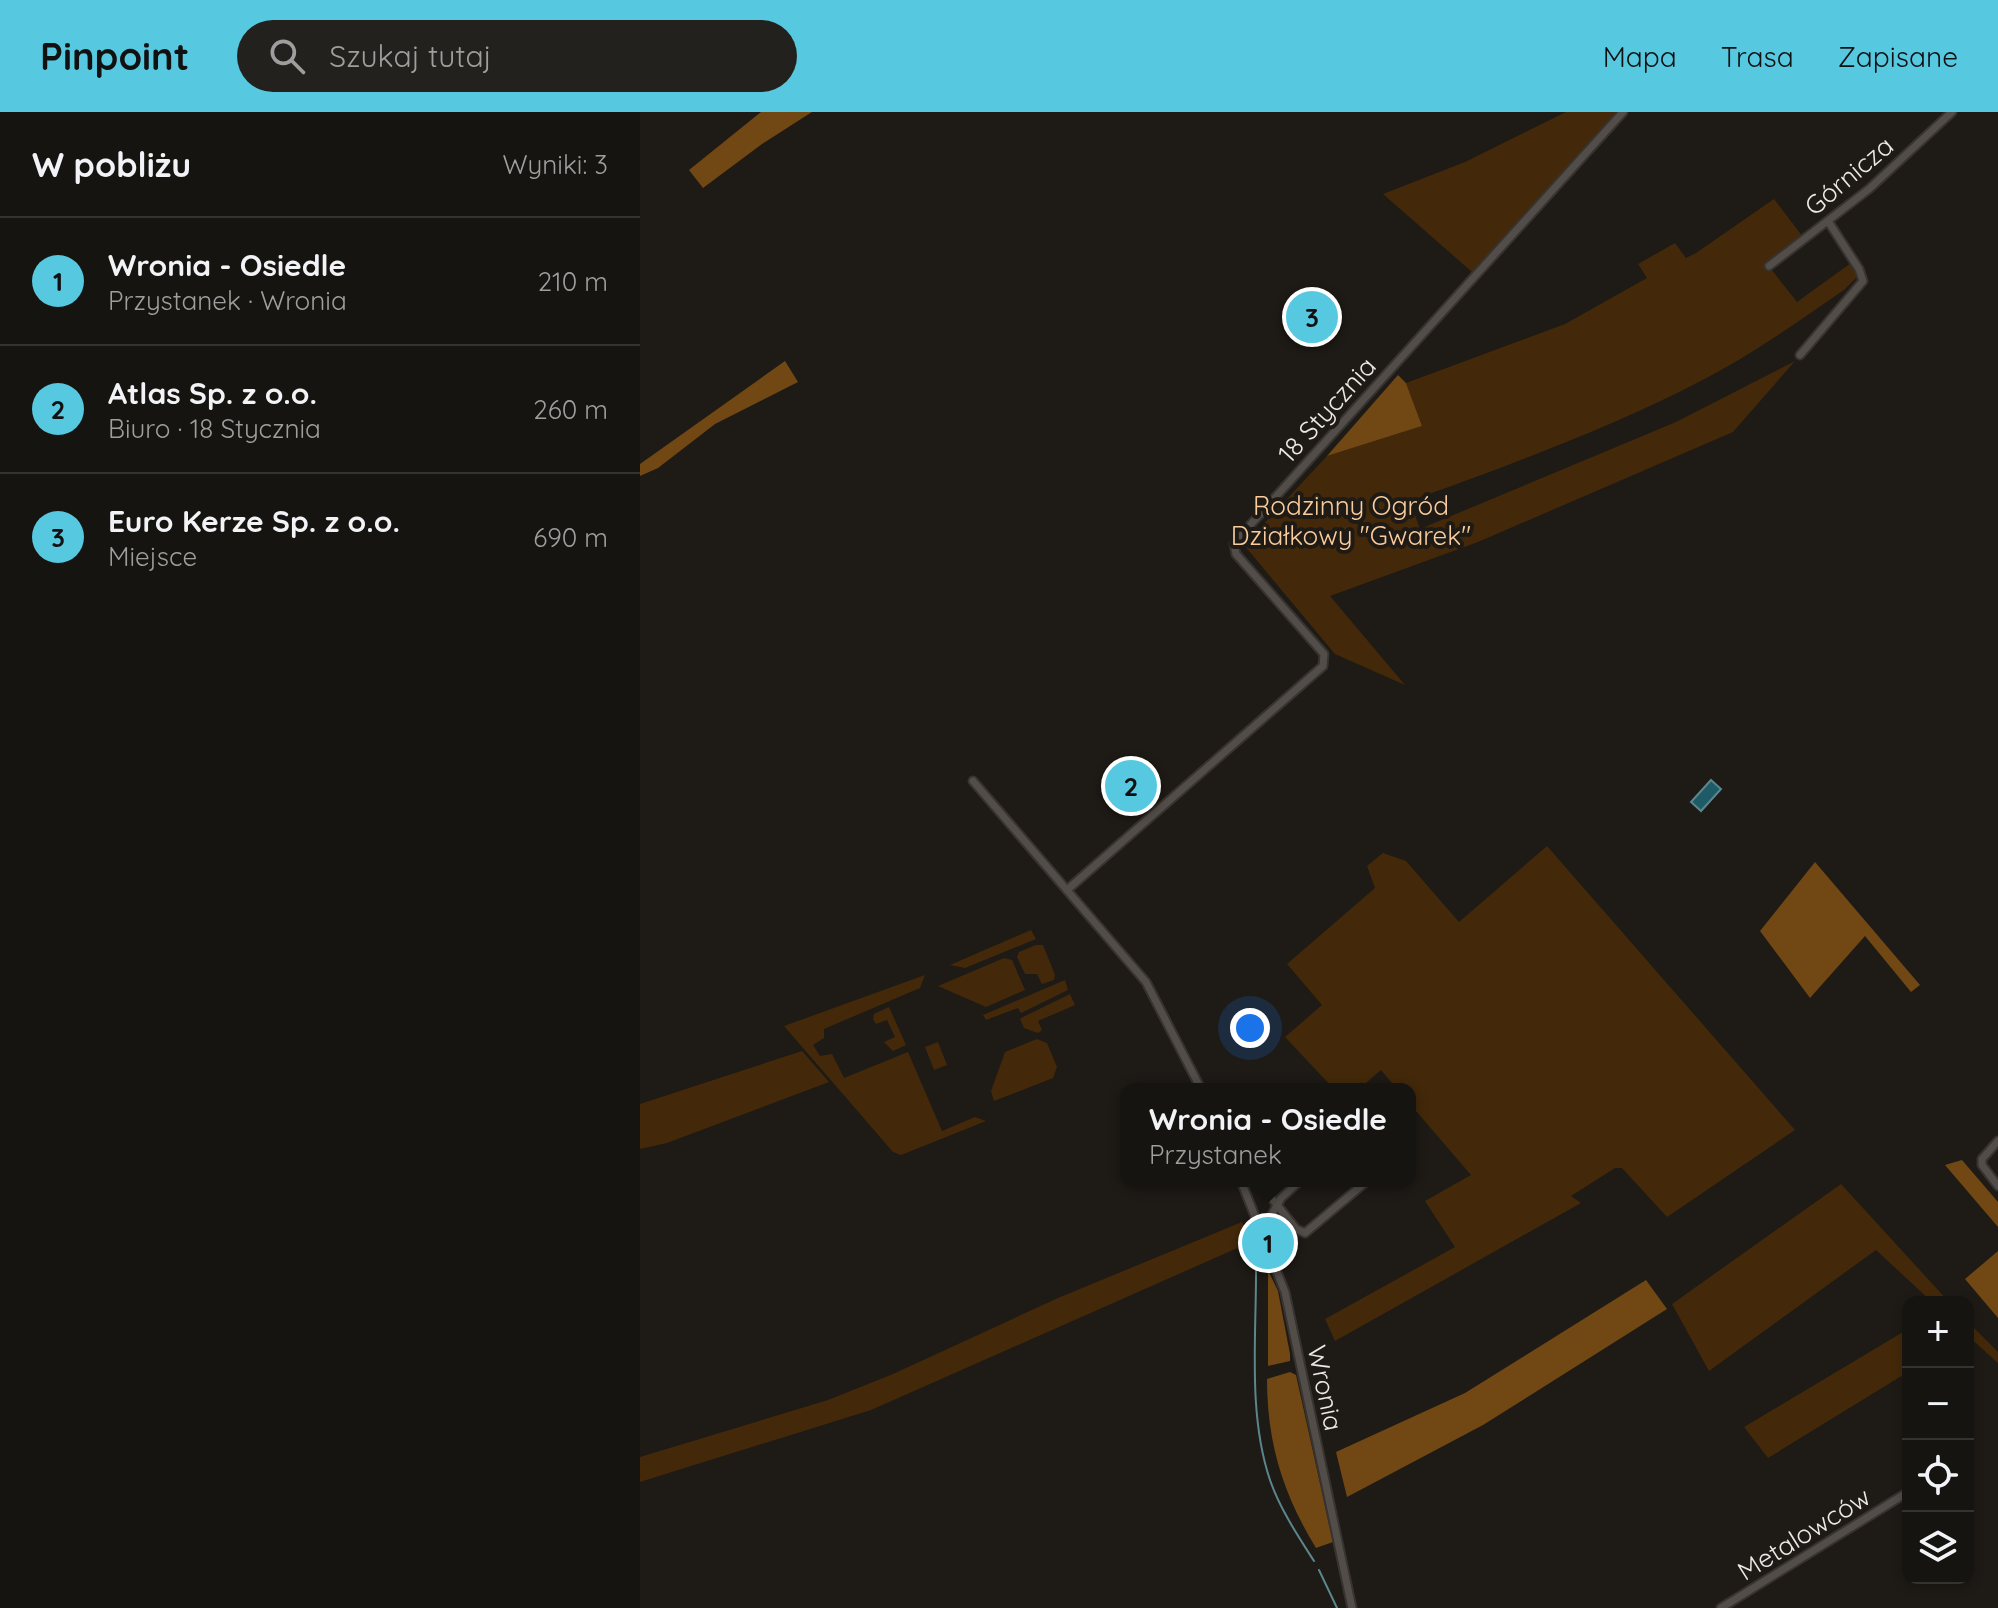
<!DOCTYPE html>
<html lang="pl">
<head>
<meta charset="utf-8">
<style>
	:root { --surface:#161410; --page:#23211e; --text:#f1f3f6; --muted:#9e9e9f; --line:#353330; --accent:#56c9e1 }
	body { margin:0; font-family:Quicksand,sans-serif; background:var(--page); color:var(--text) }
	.controls { position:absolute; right:24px; bottom:24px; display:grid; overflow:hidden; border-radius:16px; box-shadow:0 4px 12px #0003 }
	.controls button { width:72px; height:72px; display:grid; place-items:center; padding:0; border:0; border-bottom:2px solid var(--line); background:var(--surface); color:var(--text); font:40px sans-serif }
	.you { position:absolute; left:610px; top:916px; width:28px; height:28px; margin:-20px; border:6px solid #fff; border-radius:50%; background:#1a73e8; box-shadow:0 0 0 12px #1a73e833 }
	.badge { display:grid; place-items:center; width:52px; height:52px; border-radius:50%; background:var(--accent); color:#111; font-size:26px; font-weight:700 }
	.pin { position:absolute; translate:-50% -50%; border:4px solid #fff; box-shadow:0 2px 8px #0006 }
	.popup { position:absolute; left:480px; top:971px; width:296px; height:104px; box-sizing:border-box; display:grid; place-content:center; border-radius:16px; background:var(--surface); filter:drop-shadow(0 2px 6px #0005); font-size:26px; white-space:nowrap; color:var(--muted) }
	.popup b { font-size:30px; color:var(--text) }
	.popup::after { content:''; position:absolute; left:50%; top:100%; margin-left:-16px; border:16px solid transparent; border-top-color:var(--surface) }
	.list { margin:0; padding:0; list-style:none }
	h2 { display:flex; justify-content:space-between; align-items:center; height:104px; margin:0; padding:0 32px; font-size:34px }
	h2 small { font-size:26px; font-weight:400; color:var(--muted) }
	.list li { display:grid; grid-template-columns:52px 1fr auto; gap:24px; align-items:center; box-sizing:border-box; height:128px; padding:0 32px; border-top:2px solid var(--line) }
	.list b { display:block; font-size:30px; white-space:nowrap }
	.list p { margin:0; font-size:26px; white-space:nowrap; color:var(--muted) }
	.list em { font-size:26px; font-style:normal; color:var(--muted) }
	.icon { flex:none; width:44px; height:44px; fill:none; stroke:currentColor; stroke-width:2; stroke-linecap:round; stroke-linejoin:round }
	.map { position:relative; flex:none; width:1358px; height:1496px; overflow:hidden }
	header { display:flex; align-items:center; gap:48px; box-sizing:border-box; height:112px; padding:0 40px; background:var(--accent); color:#111 }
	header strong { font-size:38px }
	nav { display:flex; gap:44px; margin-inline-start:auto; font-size:28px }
	.search { width:560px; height:72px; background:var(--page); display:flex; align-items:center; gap:20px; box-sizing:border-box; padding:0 28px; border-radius:44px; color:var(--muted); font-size:30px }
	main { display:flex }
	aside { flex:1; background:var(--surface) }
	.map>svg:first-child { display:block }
</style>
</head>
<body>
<header>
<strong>Pinpoint</strong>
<div class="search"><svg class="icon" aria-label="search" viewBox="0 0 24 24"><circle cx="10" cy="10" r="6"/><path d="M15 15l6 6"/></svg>Szukaj tutaj</div>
<nav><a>Mapa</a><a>Trasa</a><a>Zapisane</a></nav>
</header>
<main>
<aside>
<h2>W pobliżu<small>Wyniki: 3</small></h2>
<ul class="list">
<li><span class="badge">1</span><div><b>Wronia - Osiedle</b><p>Przystanek · Wronia</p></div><em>210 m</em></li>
<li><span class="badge">2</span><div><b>Atlas Sp. z o.o.</b><p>Biuro · 18 Stycznia</p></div><em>260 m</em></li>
<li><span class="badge">3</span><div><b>Euro Kerze Sp. z o.o.</b><p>Miejsce</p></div><em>690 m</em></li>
</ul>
</aside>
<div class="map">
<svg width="1358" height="1496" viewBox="0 0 1358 1496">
	<rect width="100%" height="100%" fill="#1e1a15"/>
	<g fill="#43290a">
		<polygon points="926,0 977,0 832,160 743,82 825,50"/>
		<path d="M1134,87L1163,125L1127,152L1157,190L1211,151L1218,164L1204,178C1170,201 1137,225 1102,246C1006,303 876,351 770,389L780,417L1036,310L1155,249L1093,320L838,430L690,484L765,573L695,542L604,433L687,344L782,314L766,271L925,212L1007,166L998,152L1035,131L1046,146L1056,141Z"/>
		<polygon points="907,734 1155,1018 1027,1105 982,1056 975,1056 931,1084 941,1091 695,1229 685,1207 815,1135 785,1089 831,1063 770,992 770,977 757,977 741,958 719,977 694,977 645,925 682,893 647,852 735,776 727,754 743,741 766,749 819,810"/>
		<polygon points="391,818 396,827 325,856 310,853"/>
		<polygon points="396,833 403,833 415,863 414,868 402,872 397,862 385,862 377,845 379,840"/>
		<polygon points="364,846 372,848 385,878 346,895 298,874"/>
		<polygon points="285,863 280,876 184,917 184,926 173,933 180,944 192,942 204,966 268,940 302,1019 335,1005 346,1009 261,1043 253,1040 144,914"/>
		<polygon points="425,868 428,878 381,901 378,896 346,908 343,903"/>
		<polygon points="430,882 435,893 398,909 402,918 398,921 384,916 380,907 383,905"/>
		<polygon points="249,895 266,933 253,939 244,930 255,925 247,908 236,912 233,907 234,902"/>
		<polygon points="397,927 407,931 417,955 413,966 354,989 351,979 365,940"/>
		<polygon points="298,930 307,953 294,958 285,935"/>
		<polygon points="162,939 189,970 27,1031 0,1037 0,992"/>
		<polygon points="1201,1072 1309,1190 1292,1190 1236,1138 1069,1259 1032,1192"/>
		<polygon points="602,1110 611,1130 231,1298 0,1370 0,1345 188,1288 253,1262 418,1186"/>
		<polygon points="1328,1210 1358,1240 1358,1251 1328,1224"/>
		<polygon points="1268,1217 1268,1260 1128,1346 1104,1315"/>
	</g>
	<g fill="#714814">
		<polygon points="121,0 172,0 122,32 63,76 49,58"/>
		<polygon points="145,249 158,270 75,312 18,356 0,364 0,352"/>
		<polygon points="758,263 766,271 782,314 687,344"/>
		<polygon points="1175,750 1280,873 1271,880 1225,824 1170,886 1120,819"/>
		<polygon points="1322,1048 1358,1090 1358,1115 1305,1053"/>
		<polygon points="1358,1139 1358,1206 1325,1167"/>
		<polygon points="628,1158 638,1179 650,1242 650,1249 628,1254"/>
		<polygon points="1006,1168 1027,1197 843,1313 707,1385 696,1340 825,1281"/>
		<path d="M650,1260L656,1263L693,1430L676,1436C643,1382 627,1331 627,1267Z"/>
	</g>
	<polygon fill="#1e5b67" stroke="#5c868d" stroke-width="2" points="1071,668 1081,677 1061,699 1051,690"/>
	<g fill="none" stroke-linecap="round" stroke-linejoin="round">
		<g stroke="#5c868d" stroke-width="2">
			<path d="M616,1148C617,1219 607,1300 630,1368C640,1397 658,1424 674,1449"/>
			<polyline points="679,1458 697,1496"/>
		</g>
		<defs>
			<g id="minor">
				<polyline points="1129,154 1229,77 1312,0"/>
				<polyline points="1160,243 1223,169 1219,157 1188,109"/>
				<polyline points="333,669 506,870 561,977"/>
				<polyline points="427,778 683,554 684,542 596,442 594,431 983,0"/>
				<polyline points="1358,1029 1342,1047 1342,1053 1358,1074"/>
				<polyline points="601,1069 645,1180 712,1496"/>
				<polyline points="618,1069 656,1117 665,1121 727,1069"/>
				<polyline points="620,1113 629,1108 641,1086 660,1069"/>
				<polyline points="1081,1496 1268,1380"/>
			</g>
		</defs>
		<use href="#minor" stroke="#363330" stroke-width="11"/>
		<use href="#minor" stroke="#524d48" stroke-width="7"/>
	</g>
	<g text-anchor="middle" stroke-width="8" stroke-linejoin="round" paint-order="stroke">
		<g font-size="26" fill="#ece9e6" stroke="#1e1a15">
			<text transform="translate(1209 64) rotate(-40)" y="9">Górnicza</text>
			<text transform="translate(687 298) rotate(-48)" y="9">18 Stycznia</text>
			<text transform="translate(685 1276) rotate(78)" y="9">Wronia</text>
			<text transform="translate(1164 1422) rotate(-32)" y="9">Metalowców</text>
		</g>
		<g font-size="26" fill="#facb9b" stroke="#1e1a15">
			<text x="711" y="403">Rodzinny Ogród<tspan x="711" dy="30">Działkowy "Gwarek"</tspan></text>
		</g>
	</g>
</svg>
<div class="controls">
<button>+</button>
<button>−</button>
<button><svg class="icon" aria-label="locate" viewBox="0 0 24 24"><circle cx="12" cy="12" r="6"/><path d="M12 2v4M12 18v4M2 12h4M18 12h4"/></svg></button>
<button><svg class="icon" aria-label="layers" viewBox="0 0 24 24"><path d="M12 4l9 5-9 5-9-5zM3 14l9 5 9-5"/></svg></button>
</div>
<div class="you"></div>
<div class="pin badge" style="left:628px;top:1131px">1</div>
<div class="popup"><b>Wronia - Osiedle</b>Przystanek</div>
<div class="pin badge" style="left:491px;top:674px">2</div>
<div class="pin badge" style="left:672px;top:205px">3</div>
</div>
</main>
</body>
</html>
